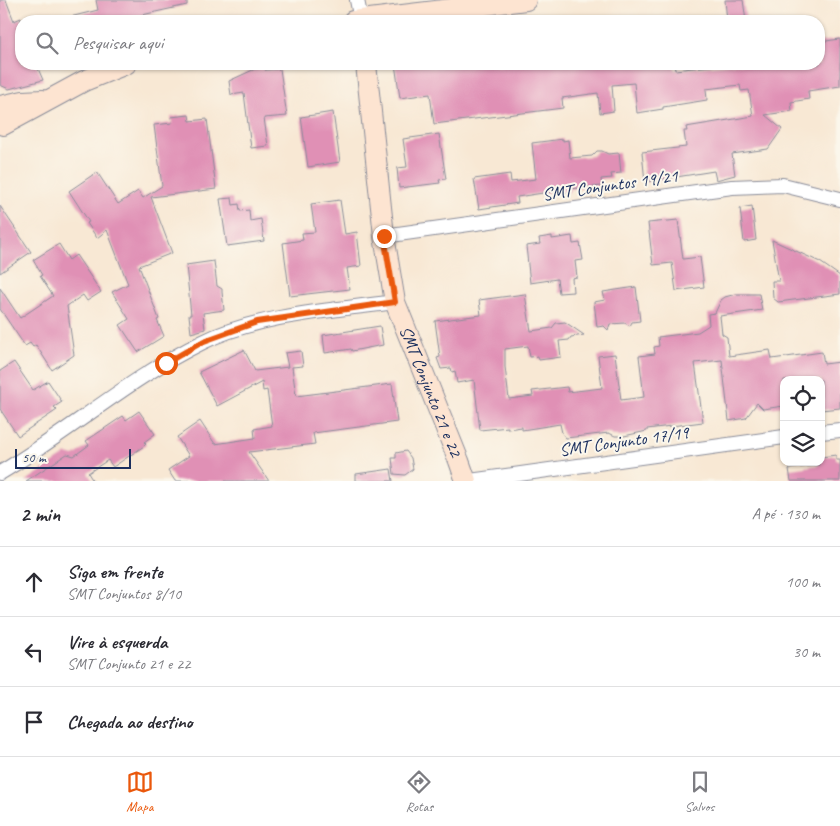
<!DOCTYPE html>
<html lang="pt">
<head>
<meta charset="utf-8">
<style>
	:root { --surface:#fff; --page:#f2f2f3; --text:#2b2b33; --muted:#7c7c81; --line:#e1e1e2; --accent:#ea580c }
	body { margin:0; font-family:Caveat,sans-serif; background:var(--page); color:var(--text) }
	.controls { position:absolute; right:15px; bottom:15px; display:grid; overflow:hidden; border-radius:10px; box-shadow:0 1px 4px #0004 }
	.controls button { width:45px; height:45px; display:grid; place-items:center; padding:0; border:0; border-bottom:1px solid var(--line); background:var(--surface); color:var(--text); font:25px sans-serif }
	.scale { position:absolute; left:15px; bottom:12px; width:116px; box-sizing:border-box; padding-left:5px; border:2px solid #1b2f5e; border-top:0; font-size:14px; line-height:18px; white-space:nowrap; color:#1b2f5e; -webkit-text-stroke:4px #fbf7ec; paint-order:stroke }
	.stop { position:absolute; width:15px; height:15px; margin:-11px; border:4px solid #ea580c; border-radius:50%; background:#fff }
	.stop.end { background:#ea580c; border-color:#fff; box-shadow:0 1px 5px #0008 }
	.list { margin:0; padding:0; list-style:none }
	h2 { display:flex; justify-content:space-between; align-items:center; height:65px; margin:0; padding:0 20px; font-size:21px }
	h2 small { font-size:16px; font-weight:400; color:var(--muted) }
	.list li { display:grid; grid-template-columns:32px 1fr auto; gap:15px; align-items:center; box-sizing:border-box; height:70px; padding:0 20px; border-top:1px solid var(--line) }
	.list b { display:block; font-size:19px; white-space:nowrap }
	.list p { margin:0; font-size:16px; white-space:nowrap; color:var(--muted) }
	.list em { font-size:16px; font-style:normal; color:var(--muted) }
	.icon { flex:none; width:28px; height:28px; fill:none; stroke:currentColor; stroke-width:2; stroke-linecap:round; stroke-linejoin:round }
	.map { position:relative; flex:none; width:840px; height:481px; overflow:hidden }
	.search { position:absolute; background:var(--surface); box-shadow:0 1px 4px #0004; left:15px; right:15px; top:15px; height:55px; display:flex; align-items:center; gap:12px; box-sizing:border-box; padding:0 18px; border-radius:20px; color:var(--muted); font-size:19px }
	.sheet { height:275px; background:var(--surface) }
	nav { display:flex; justify-content:space-around; align-items:center; box-sizing:border-box; height:70px; border-top:1px solid var(--line); background:var(--surface); font-size:14px; color:var(--muted) }
	nav a { display:grid; justify-items:center; gap:2px }
	nav .on { color:var(--accent) }
	.map>svg:first-child { display:block }
</style>
</head>
<body>
<div class="map">
<svg width="840" height="481" viewBox="0 0 840 481">
	<rect width="100%" height="100%" fill="#fbf7ec"/>
	<filter id="ink" filterUnits="userSpaceOnUse"><feTurbulence type="fractalNoise" baseFrequency=".02" numOctaves="2"/><feDisplacementMap in="SourceGraphic" scale="10" xChannelSelector="R" yChannelSelector="G"/><feConvolveMatrix kernelMatrix="1 2 1 2 8 2 1 2 1" color-interpolation-filters="sRGB"/></filter>
	<filter id="wash" filterUnits="userSpaceOnUse"><feTurbulence type="fractalNoise" baseFrequency=".0096" numOctaves="4" result="noise"/><feDisplacementMap in="SourceGraphic" scale="20" xChannelSelector="R" yChannelSelector="G"/><feGaussianBlur stdDeviation="1.12" result="paint"/><feColorMatrix in="noise" values="0 0 0 0 0 0 0 0 0 0 0 0 0 0 0 0 0 1.4 0 .05"/><feComposite in="paint" operator="in"/></filter>
	<g filter="url(#wash)">
		<rect width="100%" height="100%" fill="#f8e8d4"/>
		<g id="blocks">
			<g fill="#e090b5">
				<polygon points="0,0 6,0 14,21 21,18 21,64 36,64 43,80 9,89 0,85"/>
				<polygon points="96,0 187,0 187,5 115,21 71,21 70,17 98,10"/>
				<polygon points="725,0 743,0 746,21 727,21"/>
				<polygon points="840,39 840,86 808,91 809,99 791,102 792,111 765,115 782,129 768,149 732,154 735,175 716,180 714,171 645,182 642,152 686,147 684,131 687,131 686,127 753,116 749,90 741,91 740,85 706,89 707,100 663,107 663,109 637,113 634,83 612,85 614,111 600,113 598,93 562,98 563,108 434,124 430,94 400,98 395,64 497,64 497,67 523,64 674,64 675,70 728,64 819,64 819,42"/>
				<polygon points="265,68 265,70 280,69 287,116 264,118 268,146 251,148 244,93 231,95 229,81 255,69"/>
				<polygon points="333,112 340,162 308,167 301,117"/>
				<polygon points="189,115 190,121 207,119 216,189 151,197 172,253 139,266 159,319 157,320 164,336 138,352 120,325 129,319 112,292 128,284 107,230 97,238 87,223 89,222 69,191 97,172 118,204 138,191 143,198 162,186 154,125 172,123 171,117"/>
				<polygon points="439,134 446,179 439,180 440,183 399,188 397,168 407,167 403,139"/>
				<polygon points="563,139 563,141 568,140 570,158 592,156 597,151 602,151 608,154 619,153 621,173 611,174 612,178 601,179 602,186 569,189 570,192 556,194 556,191 517,197 518,203 479,209 474,179 510,174 511,182 536,179 532,143"/>
				<polygon points="232,198 233,205 239,204 240,211 249,210 250,221 261,219 264,241 227,246 220,199"/>
				<polygon points="340,200 345,234 357,232 361,266 347,268 350,289 290,296 283,243 303,240 302,233 315,232 311,204"/>
				<polygon points="0,206 31,252 0,273"/>
				<polygon points="752,206 756,240 744,242 740,208"/>
				<polygon points="678,220 683,259 700,257 704,287 676,291 672,263 653,265 648,223"/>
				<polygon points="552,236 552,239 572,236 573,244 580,243 583,260 575,261 577,277 572,278 573,292 559,293 557,279 530,283 526,246 540,244 539,238"/>
				<polygon points="772,240 820,262 840,276 840,294 778,302 773,298 772,281 779,281"/>
				<polygon points="59,244 69,260 76,255 101,292 87,301 83,295 67,306 74,355 52,370 36,345 33,347 30,343 25,346 0,309 0,288 20,318 53,296 40,276 42,275 33,260"/>
				<polygon points="214,261 217,286 222,289 222,292 224,310 203,313 205,329 191,333 189,315 191,315 186,265"/>
				<polygon points="636,287 640,321 632,322 630,326 625,323 610,324 608,330 604,326 597,327 594,302 605,300 603,292"/>
				<polygon points="525,294 531,331 552,328 556,323 565,322 584,335 571,337 569,340 559,341 561,357 539,360 538,356 530,357 528,346 505,349 505,367 509,399 533,396 532,391 567,387 568,392 602,388 598,356 615,354 621,400 644,397 639,356 655,354 654,347 659,346 658,337 698,332 709,325 708,314 715,313 721,300 725,297 736,294 759,294 762,310 720,316 722,334 727,337 729,356 770,350 772,359 822,352 824,364 840,362 840,408 821,410 821,380 784,380 784,406 763,409 757,403 746,418 729,421 722,360 695,363 703,422 647,429 647,431 624,436 615,436 609,433 566,438 562,433 560,424 522,430 522,427 508,429 508,427 480,430 474,380 457,383 455,371 452,372 451,368 441,369 437,358 440,357 435,321 481,315 479,300"/>
				<polygon points="380,326 383,345 352,351 351,349 325,353 323,335"/>
				<polygon points="244,350 255,371 288,367 285,353 301,351 303,366 292,367 296,396 392,384 397,422 313,433 315,444 249,452 269,481 175,481 168,470 189,456 177,437 200,421 215,444 255,438 254,429 272,426 267,390 263,391 262,382 217,406 199,372"/>
				<polygon points="14,362 33,390 48,381 62,402 54,407 57,410 18,436 0,409 0,371"/>
				<polygon points="139,411 155,434 144,442 146,444 144,446 113,467 108,460 88,473 93,481 26,481 67,454 74,456 89,445 86,441 123,416 126,420"/>
				<polygon points="406,451 411,458 413,469 405,475 394,474 392,458 396,458 396,453"/>
				<polygon points="836,455 836,460 840,460 840,481 791,481 789,469 819,465 818,462 821,462 821,457"/>
				<polygon points="391,469 393,481 356,481 356,474"/>
			</g>
		</g>
	</g>
	<g filter="url(#ink)">
		<use href="#blocks" fill-opacity="0" stroke="#8a8c99" stroke-width="1"/>
		<g fill="none" stroke-linecap="round" stroke-linejoin="round">
			<defs>
				<g id="street">
					<polyline points="357,0 361,20"/>
					<polyline points="384,236 732,187 783,185 840,199"/>
					<polyline points="821,432 840,430"/>
					<path d="M0,473C69,432 131,377 203,342C257,315 335,310 395,302"/>
					<polyline points="470,481 784,437"/>
				</g>
				<g id="secondary">
					<polyline points="353,21 526,0"/>
					<path id="s1" d="M366,64L384,236L395,302L459,461L466,481"/>
					<polyline points="0,106 23,101 43,100"/>
					<polyline points="3,125 84,81 126,64"/>
				</g>
			</defs>
			<use href="#street" stroke="#8a8c99" stroke-width="16"/>
			<use href="#secondary" stroke="#8a8c99" stroke-width="22"/>
			<use href="#street" stroke="#fff" stroke-width="14"/>
			<use href="#secondary" stroke="#fde4d1" stroke-width="20"/>
		</g>
	</g>
	<g fill="none" stroke-linecap="round" stroke-linejoin="round" filter="url(#ink)">
		<polyline stroke="#ea580c" stroke-width="6" points="166,363 204,341 257,322 395,302 384,236"/>
	</g>
	<g text-anchor="middle" stroke-width="4" stroke-linejoin="round" paint-order="stroke">
		<g font-size="18" fill="#1b2f5e" stroke="#fbf7ec">
			<text transform="translate(610 185) rotate(-8)" y="6">SMT Conjuntos 19/21</text>
			<text dy="6" stroke="none"><textPath href="#s1" startOffset="336">SMT Conjunto 21 e 22</textPath></text>
			<text transform="translate(624 441) rotate(-8)" y="6">SMT Conjunto 17/19</text>
		</g>
	</g>
</svg>
<div class="controls">
<button><svg class="icon" aria-label="locate" viewBox="0 0 24 24"><circle cx="12" cy="12" r="6"/><path d="M12 2v4M12 18v4M2 12h4M18 12h4"/></svg></button>
<button><svg class="icon" aria-label="layers" viewBox="0 0 24 24"><path d="M12 4l9 5-9 5-9-5zM3 14l9 5 9-5"/></svg></button>
</div>
<div class="scale">50 m</div>
<div class="stop" style="left:166px;top:363px"></div>
<div class="stop end" style="left:384px;top:236px"></div>
<div class="search"><svg class="icon" aria-label="search" viewBox="0 0 24 24"><circle cx="10" cy="10" r="6"/><path d="M15 15l6 6"/></svg>Pesquisar aqui</div>
</div>
<section class="sheet">
<h2>2 min<small>A pé · 130 m</small></h2>
<ul class="list">
<li><svg class="icon" aria-label="ahead" viewBox="0 0 24 24"><path d="M12 20V5M6 11l6-6 6 6"/></svg><div><b>Siga em frente</b><p>SMT Conjuntos 8/10</p></div><em>100 m</em></li>
<li><svg class="icon" aria-label="left" viewBox="0 0 24 24"><path d="M17 20v-9H6M10 6l-5 5 5 5"/></svg><div><b>Vire à esquerda</b><p>SMT Conjunto 21 e 22</p></div><em>30 m</em></li>
<li><svg class="icon" aria-label="arrive" viewBox="0 0 24 24"><path d="M6 21V4h12l-3 4 3 4H6"/></svg><div><b>Chegada ao destino</b></div></li>
</ul>
</section>
<nav>
<a class="on"><svg class="icon" aria-label="map" viewBox="0 0 24 24"><path d="M3 6l6-2 6 2 6-2v14l-6 2-6-2-6 2zM9 4v14M15 6v14"/></svg>Mapa</a>
<a><svg class="icon" aria-label="directions" viewBox="0 0 24 24"><path d="M12 3l9 9-9 9-9-9zM9 14v-3h6M13 9l2 2-2 2"/></svg>Rotas</a>
<a><svg class="icon" aria-label="saved" viewBox="0 0 24 24"><path d="M7 4h10v16l-5-4-5 4z"/></svg>Salvos</a>
</nav>
</body>
</html>
